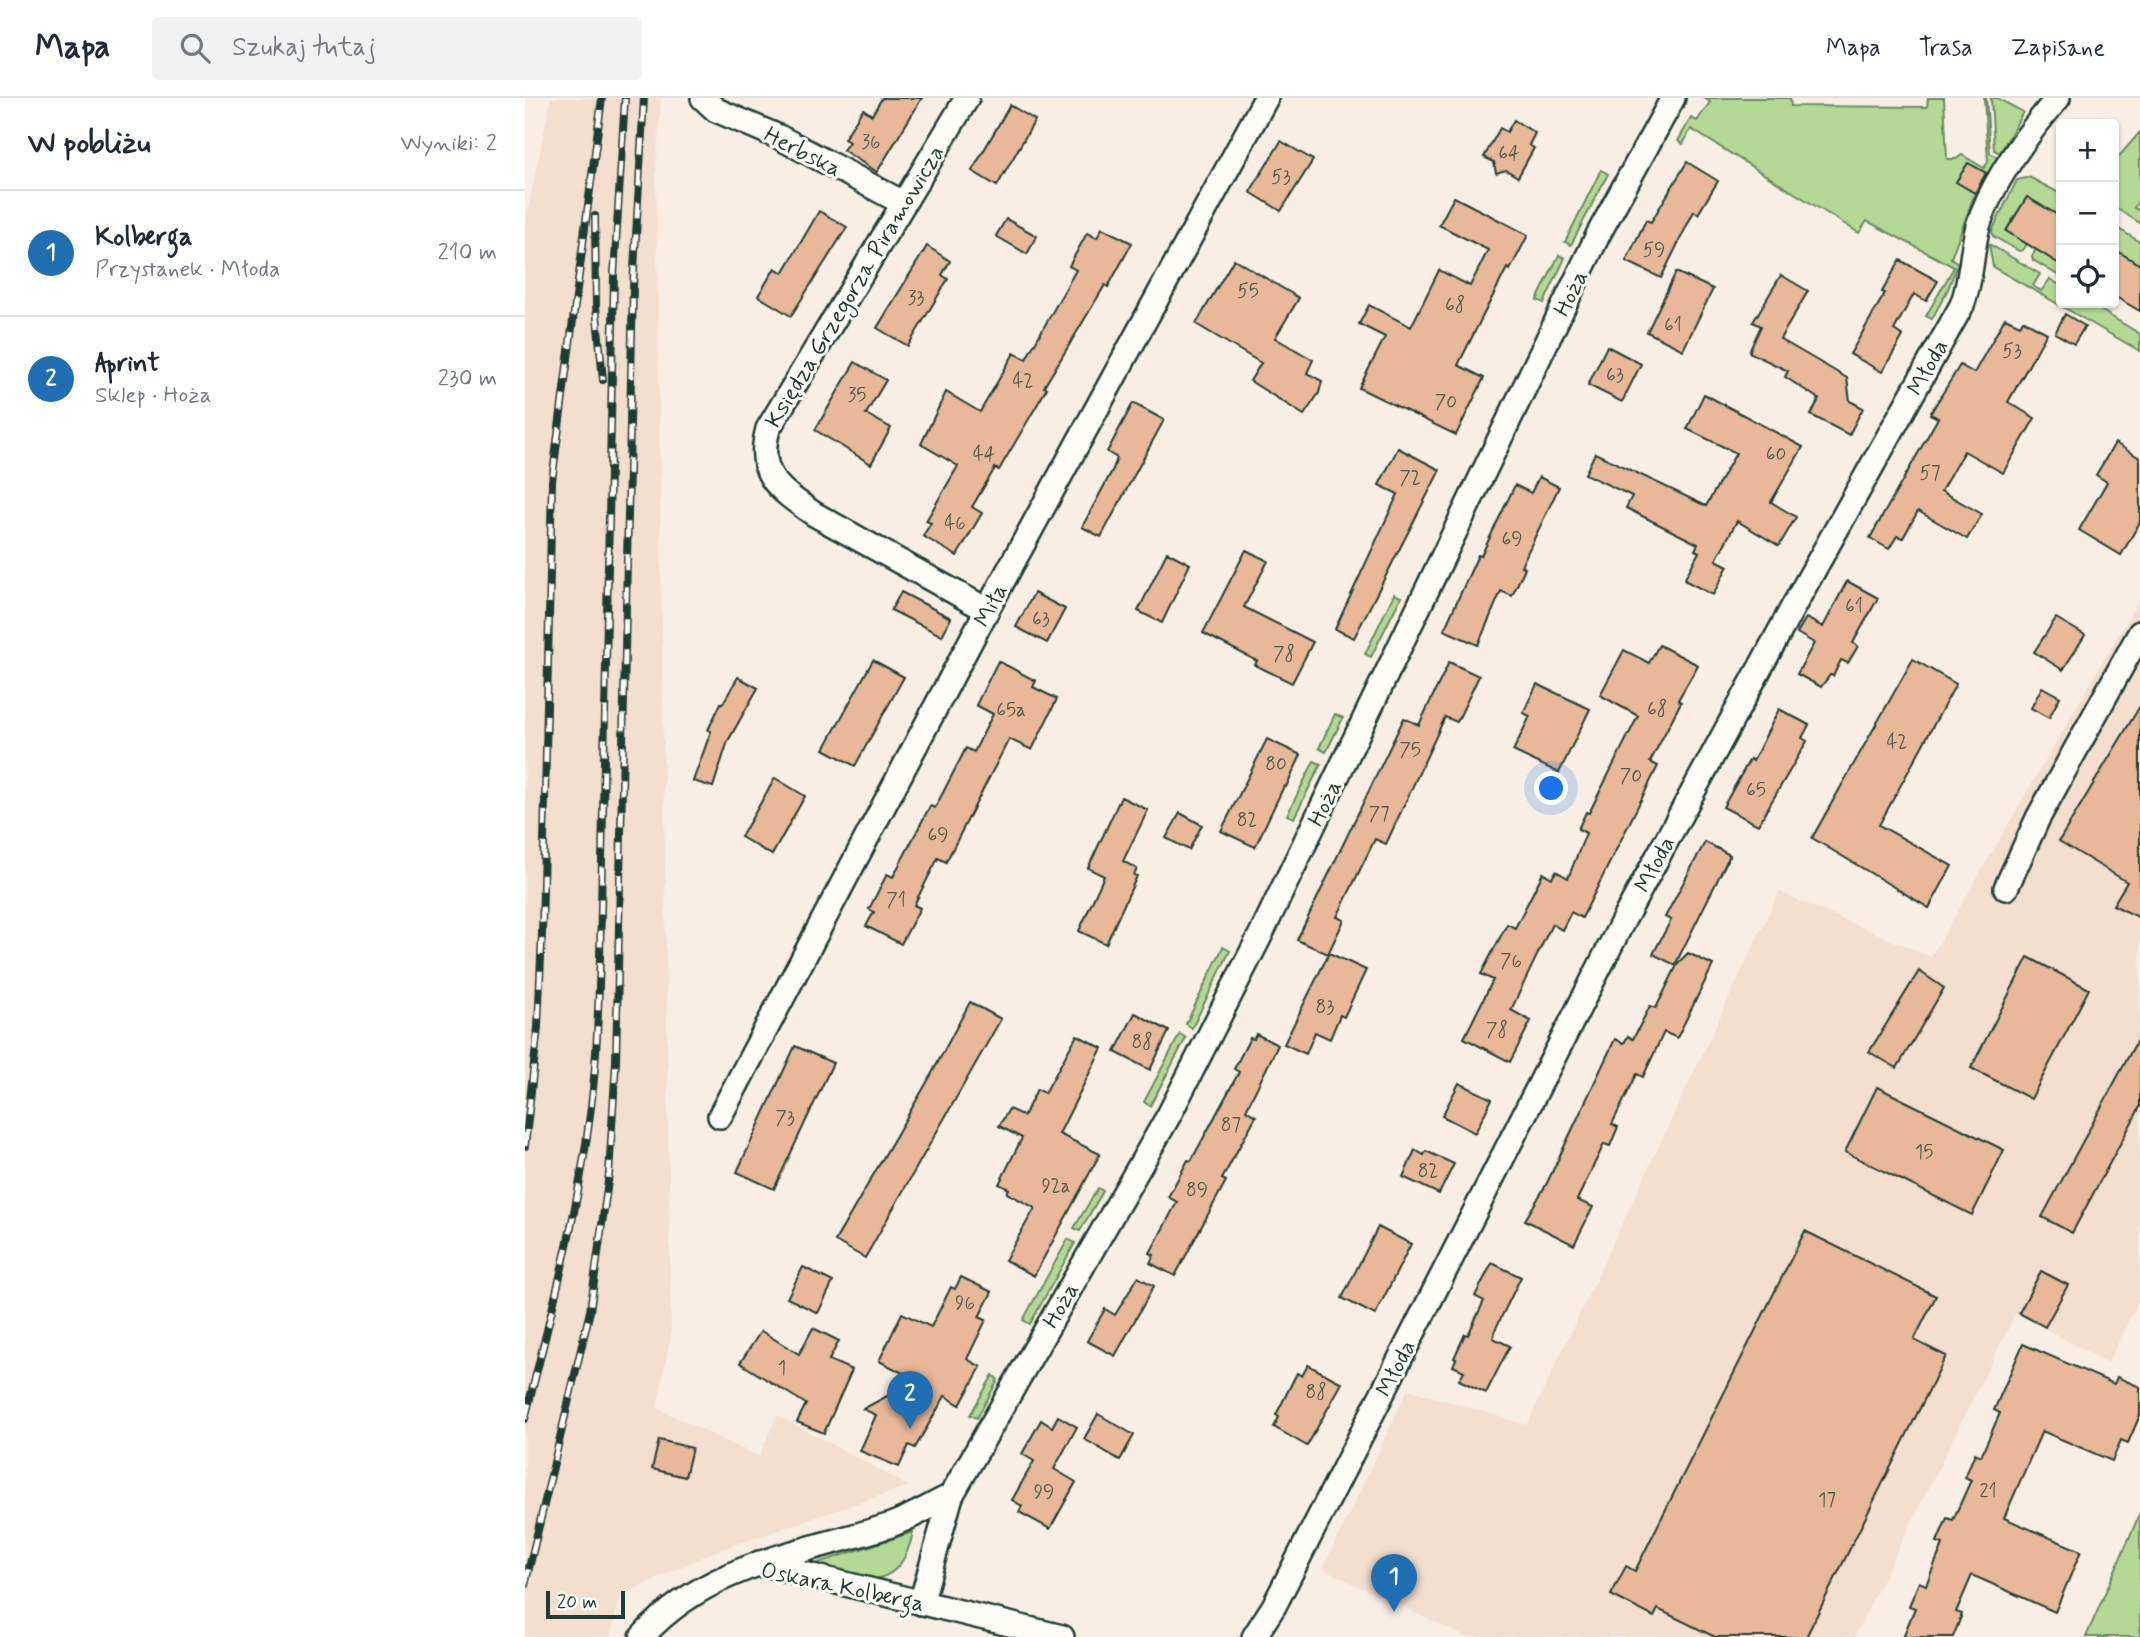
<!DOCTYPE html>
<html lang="pl">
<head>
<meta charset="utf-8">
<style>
	:root { --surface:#fff; --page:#f2f2f3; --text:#1f2937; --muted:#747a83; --line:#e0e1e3; --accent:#1f6fb2 }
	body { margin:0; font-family:Mynerve,sans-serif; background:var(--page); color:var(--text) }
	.controls { position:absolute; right:21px; top:21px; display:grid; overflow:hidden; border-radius:7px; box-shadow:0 2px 5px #0004 }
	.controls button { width:63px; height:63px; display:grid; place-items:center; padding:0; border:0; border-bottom:2px solid var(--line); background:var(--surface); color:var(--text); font:35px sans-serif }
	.scale { position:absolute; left:21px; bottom:18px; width:79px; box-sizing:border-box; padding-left:7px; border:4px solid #1f3d34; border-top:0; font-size:19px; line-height:24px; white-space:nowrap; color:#1f3d34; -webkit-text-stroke:5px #fdfcf7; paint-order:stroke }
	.you { position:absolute; left:1027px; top:691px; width:24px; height:24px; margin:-18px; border:5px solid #fff; border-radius:50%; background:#1a73e8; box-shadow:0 0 0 10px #1a73e833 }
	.badge { display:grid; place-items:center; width:46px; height:46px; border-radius:50%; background:var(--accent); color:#fff; font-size:23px; font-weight:700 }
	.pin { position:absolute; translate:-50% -58px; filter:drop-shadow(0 2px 4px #0008) }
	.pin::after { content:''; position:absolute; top:37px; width:24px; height:21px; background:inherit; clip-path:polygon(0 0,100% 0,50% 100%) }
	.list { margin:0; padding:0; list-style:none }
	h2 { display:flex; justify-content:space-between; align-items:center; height:91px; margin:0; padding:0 28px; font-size:30px }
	h2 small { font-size:23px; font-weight:400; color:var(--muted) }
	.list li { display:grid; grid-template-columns:46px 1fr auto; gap:21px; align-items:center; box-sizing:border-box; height:126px; padding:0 28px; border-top:2px solid var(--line) }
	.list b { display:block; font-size:26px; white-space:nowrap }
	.list p { margin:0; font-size:23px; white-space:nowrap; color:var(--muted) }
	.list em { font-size:23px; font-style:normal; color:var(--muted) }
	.icon { flex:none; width:38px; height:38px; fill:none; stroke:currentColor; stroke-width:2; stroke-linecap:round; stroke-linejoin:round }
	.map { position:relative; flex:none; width:1615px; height:1539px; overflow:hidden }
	header { display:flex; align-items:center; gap:42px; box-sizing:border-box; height:98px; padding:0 35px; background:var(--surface); border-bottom:2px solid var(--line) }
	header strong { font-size:33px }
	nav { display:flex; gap:38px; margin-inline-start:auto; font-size:24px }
	.search { width:490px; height:63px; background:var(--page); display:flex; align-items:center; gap:18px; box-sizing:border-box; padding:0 24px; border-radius:7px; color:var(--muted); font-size:26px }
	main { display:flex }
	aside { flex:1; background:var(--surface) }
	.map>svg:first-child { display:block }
</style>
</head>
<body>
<header>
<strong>Mapa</strong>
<div class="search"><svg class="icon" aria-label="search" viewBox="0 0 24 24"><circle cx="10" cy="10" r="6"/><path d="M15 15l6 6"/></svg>Szukaj tutaj</div>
<nav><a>Mapa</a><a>Trasa</a><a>Zapisane</a></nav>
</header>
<main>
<aside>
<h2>W pobliżu<small>Wyniki: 2</small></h2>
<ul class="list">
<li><span class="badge">1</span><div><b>Kolberga</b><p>Przystanek · Młoda</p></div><em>210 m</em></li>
<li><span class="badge">2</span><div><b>Aprint</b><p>Sklep · Hoża</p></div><em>230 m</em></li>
</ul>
</aside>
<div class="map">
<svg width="1615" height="1539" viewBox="0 0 1615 1539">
	<rect width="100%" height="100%" fill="#f9eee4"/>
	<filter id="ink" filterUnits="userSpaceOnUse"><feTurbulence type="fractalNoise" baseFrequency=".0143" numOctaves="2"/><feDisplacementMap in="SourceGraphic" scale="14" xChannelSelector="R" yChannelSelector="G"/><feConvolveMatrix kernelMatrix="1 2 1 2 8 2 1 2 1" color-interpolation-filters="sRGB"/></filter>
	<g filter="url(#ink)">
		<g fill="#f4decd">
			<polygon points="26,0 136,0 131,72 146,1237 132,1310 234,1359 252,1317 384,1388 188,1454 96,1497 85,1539 0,1539 0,126"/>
			<polygon points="1615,500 1615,1199 1583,1265 1491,1215 1329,1539 941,1539 798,1471 883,1291 1002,1327 1254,794 1406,859"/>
		</g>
		<g fill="#b3d995" stroke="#698b64" stroke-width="2">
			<polygon points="1179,0 1265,0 1266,8 1402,9 1403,0 1419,0 1422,61 1431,61 1437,57 1459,70 1463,64 1459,0 1461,0 1465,55 1472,59 1463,76 1443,65 1432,84 1450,95 1426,160 1433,165 1423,191 1407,221 1401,218 1429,169 1342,123 1334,135 1166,31 1158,46 1153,43 1166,20 1172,23 1185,4"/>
			<polygon points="1466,0 1472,0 1498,14 1475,55 1469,52"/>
			<polygon points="1615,34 1615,100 1609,110 1615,113 1615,125 1589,109 1589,64"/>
			<polygon points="1076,72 1083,76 1046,147 1040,144"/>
			<polygon points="1504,79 1536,96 1536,119 1502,99 1481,133 1502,146 1498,152 1494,153 1468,138 1467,133 1492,82"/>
			<polygon points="1589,128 1615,144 1615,167 1589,151"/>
			<polygon points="1464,146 1515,176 1508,188 1516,193 1525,181 1536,188 1536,205 1564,205 1615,236 1615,253 1468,169"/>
			<polygon points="1511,151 1536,167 1536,179 1508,162 1507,158"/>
			<polygon points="1034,157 1040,160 1019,205 1012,202"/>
			<polygon points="869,496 876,499 846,559 840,556"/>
			<polygon points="810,616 818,620 801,654 794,650"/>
			<polygon points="789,663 796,666 769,720 762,717"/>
			<polygon points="698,849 705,853 667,930 661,926"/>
			<polygon points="655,936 661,940 625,1008 619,1004"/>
			<polygon points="573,1090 578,1093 555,1133 549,1130"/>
			<polygon points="543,1141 550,1145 505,1226 498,1222"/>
			<polygon points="468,1277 473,1282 452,1320 445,1317"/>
			<polygon points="1615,1415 1615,1539 1561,1539"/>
			<path d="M388,1434C376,1492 339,1489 293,1465Z"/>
		</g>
		<g fill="#e8b898" stroke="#1f3d34" stroke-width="2">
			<polygon points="357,0 397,0 352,74 318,52 324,44 319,41 338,11 347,17"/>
			<polygon points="485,7 510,22 472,88 447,73"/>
			<polygon points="989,22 1010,35 1004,47 1009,50 993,79 981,72 971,75 969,64 959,59 975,30 982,34"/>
			<polygon points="756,43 788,62 756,113 725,94"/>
			<polygon points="1162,64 1193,83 1173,116 1169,113 1136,180 1101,163 1121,122 1126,124"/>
			<polygon points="1443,65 1461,75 1450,95 1431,84"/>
			<polygon points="929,99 1003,137 985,172 982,170 933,267 959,280 931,337 834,290 860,239 834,226 844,207 886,229 914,172 945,188 963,152 914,127"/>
			<polygon points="1502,99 1536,119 1536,167 1481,133"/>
			<polygon points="294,113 322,129 266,218 233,198 250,170 258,175"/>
			<polygon points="481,121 512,138 502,156 471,138"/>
			<polygon points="577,130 607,145 583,189 580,187 519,289 522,290 474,372 470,370 447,409 457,415 432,458 398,438 406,425 401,423 433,368 396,346 421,294 455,314 489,255 501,261 551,172 544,168 562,135 572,140"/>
			<polygon points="402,148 425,163 417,177 423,181 383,248 352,230"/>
			<polygon points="1589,151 1615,167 1615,213 1589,198"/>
			<polygon points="709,161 774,200 750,240 788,262 782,275 797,283 794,295 779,317 725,283 736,265 671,226"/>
			<polygon points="1375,162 1413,183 1401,203 1389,196 1369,232 1378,238 1357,274 1325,256 1360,195 1357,194"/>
			<polygon points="1151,174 1188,191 1158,252 1122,234"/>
			<polygon points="1256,177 1283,193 1255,241 1322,280 1325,303 1338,310 1324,337 1286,317 1294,301 1260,279 1263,273 1224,254 1236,228 1228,224"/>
			<polygon points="1540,216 1560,228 1549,246 1530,235"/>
			<polygon points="1480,220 1495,227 1498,222 1522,235 1483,304 1510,320 1478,375 1439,353 1416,393 1457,416 1442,441 1393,413 1378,440 1372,438 1364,451 1345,440 1413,320 1405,316 1435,267 1449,275"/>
			<polygon points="1082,248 1116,266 1097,304 1063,287"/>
			<polygon points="330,264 361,282 341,316 366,330 346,366 290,332"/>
			<polygon points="1179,296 1278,349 1246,404 1271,419 1254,448 1212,423 1191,462 1203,468 1188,497 1159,482 1174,454 1170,452 1173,446 1101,410 1107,398 1060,376 1070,355 1181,408 1211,355 1162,331"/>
			<polygon points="608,305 639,322 576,439 557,429 588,371 592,360 582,354"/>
			<polygon points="1590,345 1615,360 1615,424 1596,457 1554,432 1582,384 1571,377"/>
			<polygon points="873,350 915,372 829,540 810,531 873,396 854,387"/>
			<polygon points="1014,379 1034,389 996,468 1000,470 987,498 976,493 953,547 919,532 953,457 956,458 990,387 1006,395"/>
			<polygon points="721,452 743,463 719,509 788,544 767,585 730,567 732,563 678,535"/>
			<polygon points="642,454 665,466 637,525 613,513"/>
			<polygon points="1322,483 1353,500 1328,545 1333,548 1323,565 1316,562 1308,578 1305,577 1296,589 1272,576 1289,545 1272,535 1281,520 1298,529"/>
			<polygon points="376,494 426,520 417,538 366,512"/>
			<polygon points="509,495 540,511 522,545 491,529"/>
			<polygon points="1531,520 1560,537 1538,572 1509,554"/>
			<polygon points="1134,547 1173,567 1153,602 1156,604 1125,664 1133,668 1057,820 1046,814 1037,832 1027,826 986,912 1006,923 985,964 939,940 968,882 956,876 982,826 990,830 1018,775 1027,780 1031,773 1043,780 1061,735 1053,731 1061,714 1064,715 1113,618 1075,597 1099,552 1124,565"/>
			<polygon points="1388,561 1431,586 1354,727 1427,768 1404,810 1287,740"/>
			<polygon points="348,562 379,579 330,668 299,651"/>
			<polygon points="473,563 511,583 508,589 532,601 507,652 484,641 421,764 413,760 389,807 395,810 376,846 341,828 349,814 344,811 362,776 368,779 405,708 410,710 441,650 449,654 468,616 451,607"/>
			<polygon points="924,564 954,578 932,624 920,619 861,746 850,741 812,819 819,822 803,856 772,842 879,620 894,627"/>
			<polygon points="213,579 233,590 203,643 188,689 168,683 186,633 183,632 196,605 198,605"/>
			<polygon points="1012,586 1065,611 1034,675 988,653 1005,618 998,615"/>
			<polygon points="1517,589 1535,599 1524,620 1506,610"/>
			<polygon points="1615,608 1615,820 1588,807 1602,784 1534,743"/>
			<polygon points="1254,611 1284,627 1277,640 1282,643 1233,727 1198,709 1225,661 1228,663"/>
			<polygon points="742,641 776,657 761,689 759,688 730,749 696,733"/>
			<polygon points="250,680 280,698 247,757 216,739"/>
			<polygon points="596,699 623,712 598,763 612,771 609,777 612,778 581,846 554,833 579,778 563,770"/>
			<polygon points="655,715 677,727 664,752 641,740"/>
			<polygon points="1180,744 1205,757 1150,867 1128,856 1146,822 1140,819"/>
			<polygon points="804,855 841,872 819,919 815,917 805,941 790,934 781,956 759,946"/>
			<polygon points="1163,855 1188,867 1152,940 1139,934 1118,979 1112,976 1087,1026 1093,1029 1085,1048 1079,1046 1052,1102 1068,1109 1049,1147 1000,1122 1021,1087 1090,941 1099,945 1103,938 1108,941 1125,908 1131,910 1153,865"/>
			<polygon points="1503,859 1564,891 1506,1001 1446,970"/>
			<polygon points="1394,873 1419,890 1372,970 1344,954"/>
			<polygon points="445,904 476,921 340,1160 310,1143 405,979"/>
			<polygon points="610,915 644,933 625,972 590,954"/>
			<polygon points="731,936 753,947 721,1012 731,1018 697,1081 701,1083 650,1178 625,1165 629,1157 625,1155 652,1104 643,1099 663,1062 666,1063 714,974 709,971 725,940 729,941"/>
			<polygon points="552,937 577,950 534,1036 575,1056 509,1178 480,1162 510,1110 482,1095 484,1091 474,1086 497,1040 474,1028 484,1011 499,1018 512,991 520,995"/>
			<polygon points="1615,937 1615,1009 1547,1135 1517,1119"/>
			<polygon points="270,948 308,965 249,1091 212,1074"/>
			<polygon points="934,985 967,1001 950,1035 917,1018"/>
			<polygon points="1352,989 1479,1052 1447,1117 1320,1054"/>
			<polygon points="890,1052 899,1057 901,1053 929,1066 914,1096 878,1079"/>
			<polygon points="853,1129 886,1146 850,1217 817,1200"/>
			<polygon points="1280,1133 1411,1198 1389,1242 1421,1258 1281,1539 1190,1539 1133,1511 1129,1519 1086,1497 1101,1468 1110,1473"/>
			<polygon points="967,1165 996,1179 970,1232 968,1240 985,1248 961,1295 934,1282 939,1273 928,1268 931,1261 929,1260 940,1236 943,1237 959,1203 950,1198"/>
			<polygon points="278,1169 308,1184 293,1215 262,1200"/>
			<polygon points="1516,1173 1543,1187 1520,1229 1494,1215"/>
			<polygon points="436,1179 467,1194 454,1219 461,1222 442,1261 456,1269 440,1298 435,1307 420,1298 390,1350 384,1347 374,1369 335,1353 351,1317 338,1311 392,1282 354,1263 377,1215 406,1229 426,1189 430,1191"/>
			<polygon points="613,1179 629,1188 590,1258 562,1243 580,1211 590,1217"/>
			<polygon points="288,1230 314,1243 304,1262 327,1272 299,1335 272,1324 281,1306 215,1265 236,1233 274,1256"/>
			<polygon points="1498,1246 1589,1286 1592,1279 1615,1289 1615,1317 1603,1345 1596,1342 1587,1363 1517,1333 1479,1420 1556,1453 1530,1514 1447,1477 1431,1514 1437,1516 1428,1539 1378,1539 1390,1510 1384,1508 1394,1484 1401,1487 1418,1446 1412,1444 1422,1420 1428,1422 1446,1382 1440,1379 1450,1355 1456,1358 1475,1315 1469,1312"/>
			<polygon points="783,1267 817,1285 782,1348 749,1329 754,1319 751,1317 772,1275 777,1278"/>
			<polygon points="573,1316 609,1337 595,1362 559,1341"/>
			<polygon points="533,1318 552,1329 529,1371 551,1384 525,1431 494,1414 497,1408 487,1402 509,1363 497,1356 516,1322 527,1329"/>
			<polygon points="134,1342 167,1350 160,1379 127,1371"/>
		</g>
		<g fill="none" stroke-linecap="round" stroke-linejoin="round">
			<defs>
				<g id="minor">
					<polyline points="178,0 191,12 254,39 378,105"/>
					<path d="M442,0L243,331C230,377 255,392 289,416L462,512"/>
					<polyline points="1481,790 1513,720 1615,535"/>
					<polyline points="195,1018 462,512 741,0"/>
					<polyline points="234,1465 537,1539"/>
					<polyline points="396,1505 426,1398 644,1017 736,836 1074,135 1148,0"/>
					<path d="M117,1539C182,1466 275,1456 363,1428C384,1421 405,1408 426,1398"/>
					<path d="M729,1539L749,1508L1099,821L1268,509L1437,207C1447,181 1446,154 1453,128C1467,84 1503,35 1533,0"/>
				</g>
			</defs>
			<use href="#minor" stroke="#1f3d34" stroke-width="28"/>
			<use href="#minor" stroke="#fdfcf7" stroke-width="23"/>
			<defs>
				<g id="rail">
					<polyline points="70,118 71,208 78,282"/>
					<polyline points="0,1048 13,929 17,835 27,383 77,0"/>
					<path d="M0,1321C24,1223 51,1125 64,1024C72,969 73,914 75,859L89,177L100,0"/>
					<polyline points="0,1487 65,1213 84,1076 91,964 108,189 119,0"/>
				</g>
			</defs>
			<use href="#rail" stroke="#1f3d34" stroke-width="8"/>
			<use href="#rail" stroke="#fdfcf7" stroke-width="5" stroke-dasharray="16" stroke-linecap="butt"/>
		</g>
	</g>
	<g text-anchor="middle" stroke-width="6" stroke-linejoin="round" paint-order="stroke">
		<g font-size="19" fill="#515c4d">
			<text x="346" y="50">36</text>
			<text x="984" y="61">64</text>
			<text x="756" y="85">53</text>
			<text x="1129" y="158">59</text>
			<text x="723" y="199">55</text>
			<text x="391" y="206">33</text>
			<text x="930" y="213">68</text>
			<text x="1148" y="233">61</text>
			<text x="1487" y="259">53</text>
			<text x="1090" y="283">63</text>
			<text x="498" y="289">42</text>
			<text x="332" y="303">35</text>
			<text x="921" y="310">70</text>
			<text x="459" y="362">44</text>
			<text x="1251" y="362">60</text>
			<text x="1405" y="381">57</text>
			<text x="885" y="386">72</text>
			<text x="430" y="431">46</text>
			<text x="987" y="447">69</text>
			<text x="1329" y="514">61</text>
			<text x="516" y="527">63</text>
			<text x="759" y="562">78</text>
			<text x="1132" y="617">68</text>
			<text x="486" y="618">65a</text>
			<text x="1372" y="650">42</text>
			<text x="885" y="658">75</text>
			<text x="751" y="672">80</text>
			<text x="1106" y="684">70</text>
			<text x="1231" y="698">65</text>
			<text x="854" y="722">77</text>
			<text x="722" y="728">82</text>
			<text x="413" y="743">69</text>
			<text x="371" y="808">71</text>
			<text x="986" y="869">76</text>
			<text x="800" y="915">83</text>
			<text x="972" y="938">78</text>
			<text x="617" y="950">88</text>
			<text x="260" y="1026">73</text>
			<text x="706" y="1033">87</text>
			<text x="1399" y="1060">15</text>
			<text x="903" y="1079">82</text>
			<text x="531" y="1094">92a</text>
			<text x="672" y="1098">89</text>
			<text x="440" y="1211">96</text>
			<text x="257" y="1276">1</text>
			<text x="791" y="1300">88</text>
			<text x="1463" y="1399">21</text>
			<text x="519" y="1400">99</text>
			<text x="1302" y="1408">17</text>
		</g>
		<g font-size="23" fill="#1f3d34" stroke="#fdfcf7">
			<text transform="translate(278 53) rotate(27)" y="8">Herbska</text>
			<text transform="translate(329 188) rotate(-59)" y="8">Księdza Grzegorza Piramowicza</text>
			<text transform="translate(1045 195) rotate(-64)" y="8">Hoża</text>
			<text transform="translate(1402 269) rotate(-61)" y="8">Młoda</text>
			<text transform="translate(465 507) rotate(-62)" y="8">Miła</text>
			<text transform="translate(799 705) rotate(-64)" y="8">Hoża</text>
			<text transform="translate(1129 766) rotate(-62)" y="8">Młoda</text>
			<text transform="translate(535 1207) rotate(-60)" y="8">Hoża</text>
			<text transform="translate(870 1270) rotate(-63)" y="8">Młoda</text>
			<text transform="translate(318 1488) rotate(12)" y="8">Oskara Kolberga</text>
		</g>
	</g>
</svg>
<div class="controls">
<button>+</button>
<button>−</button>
<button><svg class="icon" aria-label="locate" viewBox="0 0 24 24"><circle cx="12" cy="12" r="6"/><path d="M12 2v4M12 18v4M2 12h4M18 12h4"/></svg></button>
</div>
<div class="scale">20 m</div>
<div class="you"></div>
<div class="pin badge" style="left:869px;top:1514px">1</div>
<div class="pin badge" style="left:385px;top:1331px">2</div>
</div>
</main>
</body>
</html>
